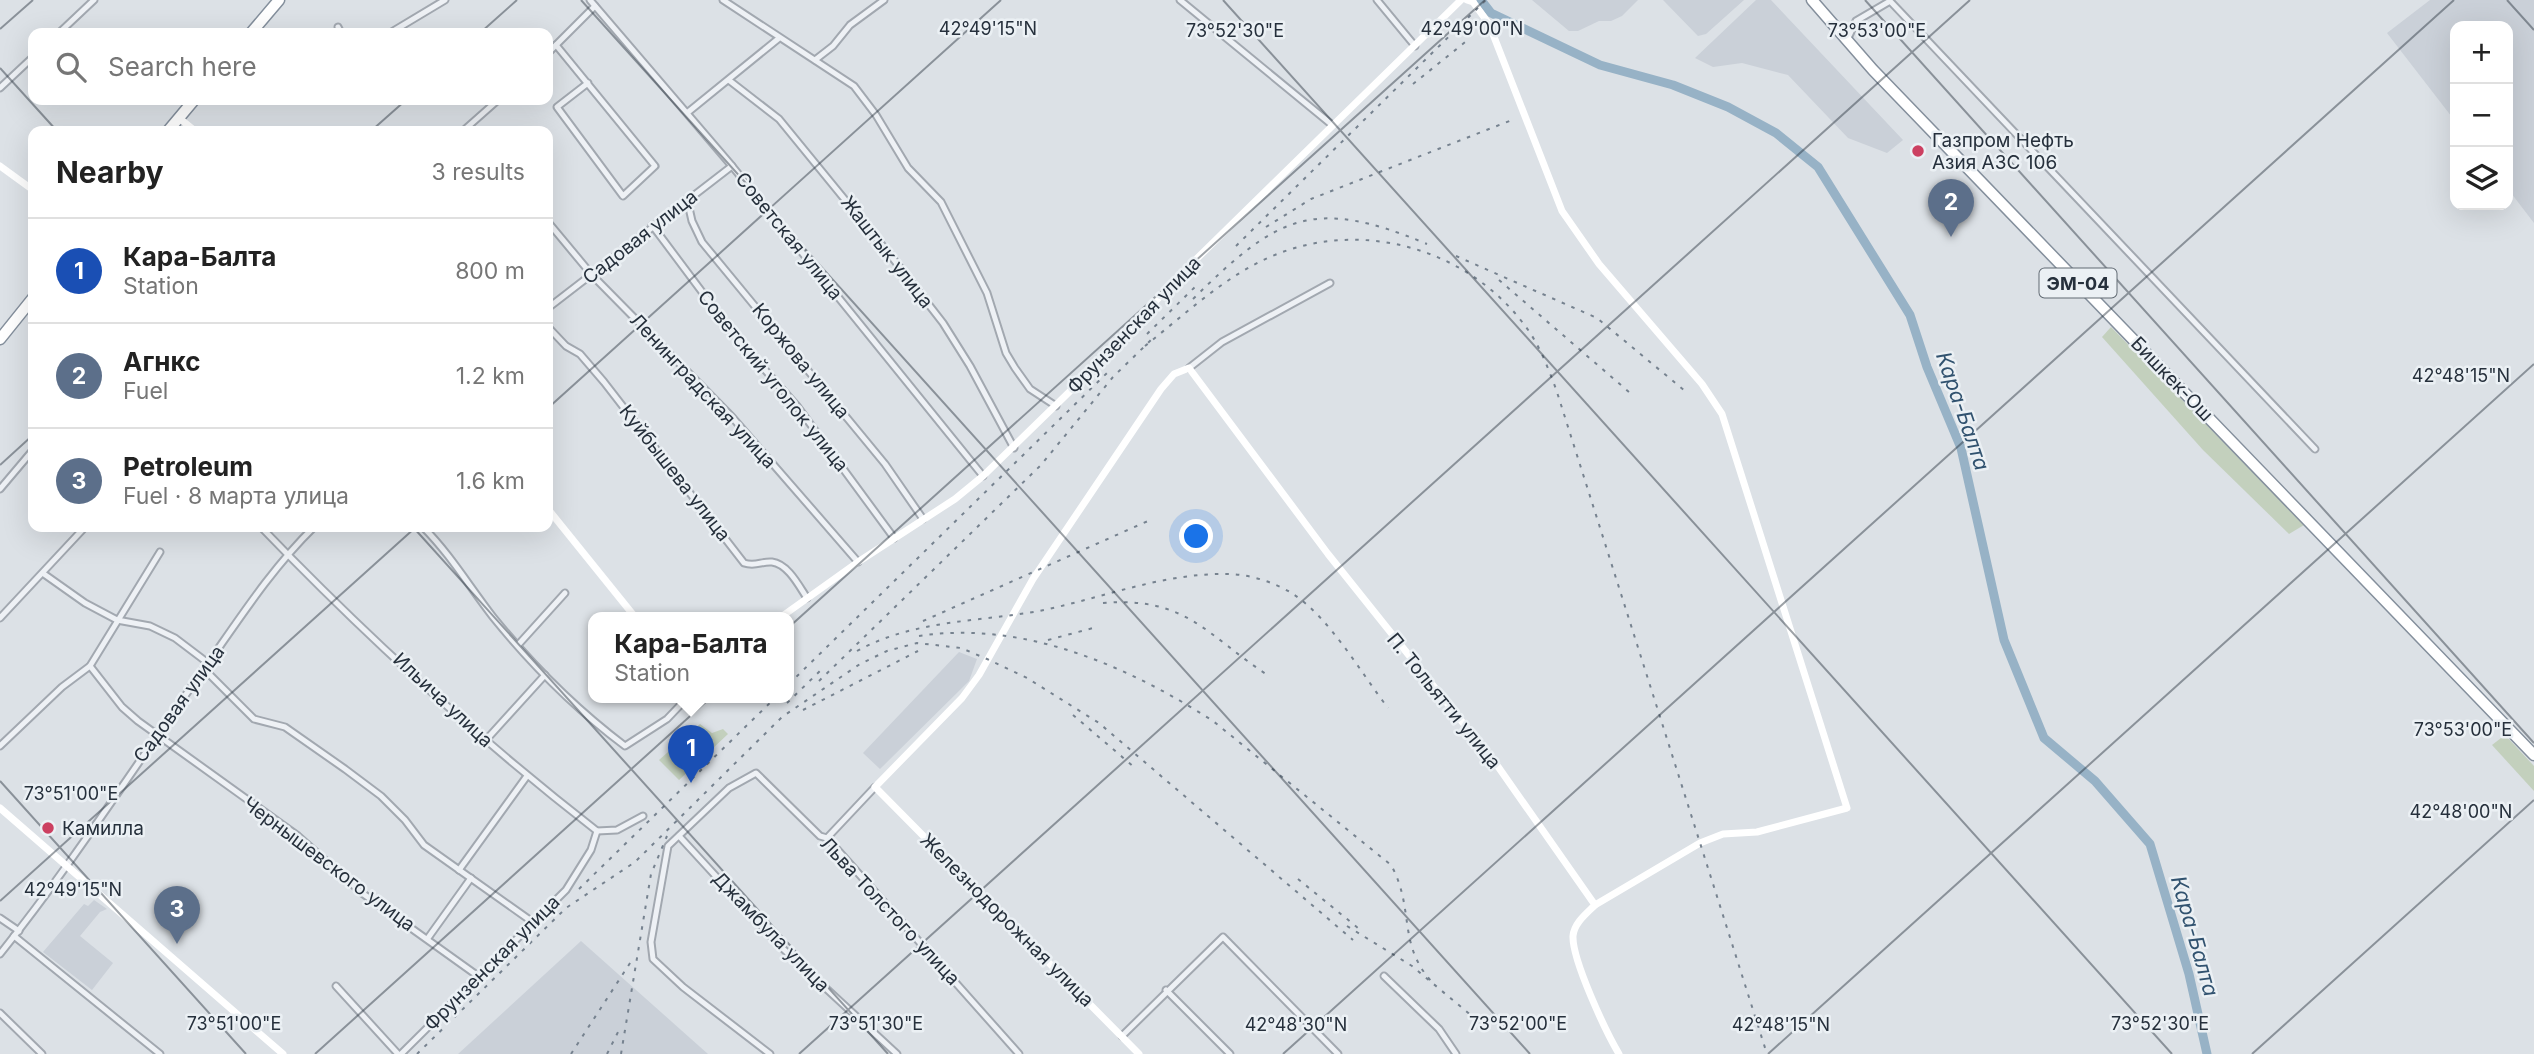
<!DOCTYPE html>
<meta charset="utf-8">
<style>
body{margin:0;font-family:Inter,sans-serif;background:#f6f6f6;color:#222}
.controls{position:absolute;right:21px;top:21px;display:grid;overflow:hidden;border-radius:14px;box-shadow:0 7px 28px #0002}
.controls button{width:63px;height:63px;display:grid;place-items:center;padding:0;border:0;border-bottom:2px solid #e0e0e0;background:#fff;color:#222;font:35px sans-serif}
.you{position:absolute;left:1197px;top:537px;width:24px;height:24px;margin:-18px;border:5px solid #fff;border-radius:50%;background:#1a73e8;box-shadow:0 0 0 10px #1a73e833}
.badge{display:grid;place-items:center;width:46px;height:46px;border-radius:50%;background:#db2777;color:#fff;font-size:23px;font-weight:700}
.pin{position:absolute;translate:-50% -58px;filter:drop-shadow(0 2px 4px #0008)}
.pin::after{content:'';position:absolute;top:37px;width:24px;height:21px;background:inherit;clip-path:polygon(0 0,100% 0,50% 100%)}
.popup{position:absolute;left:588px;top:612px;width:206px;height:91px;box-sizing:border-box;display:grid;place-content:center;border-radius:14px;background:#fff;filter:drop-shadow(0 2px 5px #0005);font-size:23px;white-space:nowrap;color:#767676}
.popup b{font-size:26px;color:#222}
.popup::after{content:'';position:absolute;left:50%;top:100%;margin-left:-14px;border:14px solid transparent;border-top-color:#fff}
.list{margin:0;padding:0;list-style:none}
h2{display:flex;justify-content:space-between;align-items:center;height:91px;margin:0;padding:0 28px;font-size:30px}
h2 small{font-size:23px;font-weight:400;color:#767676}
.list li{display:grid;grid-template-columns:46px 1fr auto;gap:21px;align-items:center;box-sizing:border-box;height:105px;padding:0 28px;border-top:2px solid #e0e0e0}
.list b{display:block;font-size:26px;white-space:nowrap}
.list p{margin:0;font-size:23px;white-space:nowrap;color:#767676}
.list em{font-size:23px;font-style:normal;color:#767676}
.icon{flex:none;width:38px;height:38px;fill:none;stroke:currentColor;stroke-width:2;stroke-linecap:round;stroke-linejoin:round}
.map{position:relative;flex:none;width:2534px;height:1054px;overflow:hidden}
.search{position:absolute;background:#fff;box-shadow:0 7px 28px #0002;left:28px;top:28px;width:525px;height:77px;display:flex;align-items:center;gap:18px;box-sizing:border-box;padding:0 24px;border-radius:14px;color:#767676;font-size:26px}
.panel{position:absolute;background:#fff;box-shadow:0 7px 28px #0002;left:28px;top:126px;width:525px;height:406px;border-radius:14px}
.map>svg:first-child{display:block}
</style>
<div class="map">
<svg width="2534" height="1054" viewBox="0 0 2534 1054">
<rect width="100%" height="100%" fill="#dce1e6"/>
<g fill="#cad0d8">
<polygon points="1532,0 1638,0 1622,16 1611,21 1599,21 1578,31 1569,31"/>
<polygon points="1663,0 1744,0 1706,34 1698,36"/>
<polygon points="1756,0 1771,0 1903,140 1887,153 1848,138 1788,75 1742,63 1713,67 1695,58"/>
<polygon points="2430,0 2534,0 2534,223 2508,189 2508,26 2455,26 2455,121 2387,33"/>
<polygon points="959,652 977,659 969,681 880,769 863,753"/>
<polygon points="94,900 107,909 100,912 80,936 113,963 92,990 43,952 84,904 88,906"/>
<polygon points="581,941 708,1054 458,1054"/>
</g>
<g fill="#c3d0bd">
<polygon points="2111,327 2304,525 2289,534 2203,450 2102,337"/>
<polygon points="700,724 712,733 723,729 728,734 679,780 659,760"/>
<polygon points="2505,735 2534,766 2534,791 2492,745"/>
</g>
<g fill="none" stroke-linecap="round" stroke-linejoin="round">
<polyline stroke="#97b2c6" stroke-width="9" points="1481,0 1491,13 1600,65 1673,85 1728,107 1776,133 1818,167 1910,315 1927,367 1961,448 2004,640 2044,738 2095,781 2150,844 2189,974 2207,1054"/>
<defs>
<g id="street">
<polyline points="590,0 732,166 983,476"/>
<polyline points="723,0 854,86 876,115 908,168 941,202 987,293 1006,353 1015,368 1030,389 1056,406"/>
<polyline points="1180,0 1331,124"/>
<polyline points="1377,0 1415,46"/>
<polyline points="338,27 341,33"/>
<polyline points="59,33 94,0"/>
<polyline points="390,33 445,0"/>
<polyline points="1848,38 1856,21 1890,1 2315,449"/>
<polyline points="556,45 655,166 623,196 557,107 588,83"/>
<polyline points="548,53 595,6"/>
<polyline points="815,60 833,46 850,25 884,0"/>
<polyline points="730,81 779,119 891,256 943,323 970,366 1014,448"/>
<polyline points="0,88 33,57"/>
<polyline points="687,113 778,39"/>
<polyline points="463,131 498,100"/>
<polyline points="687,199 692,221 702,242 885,464 923,519"/>
<polyline points="548,222 592,275 732,417 858,562"/>
<polyline points="652,225 735,336 797,406 894,538"/>
<polyline points="548,308 732,166"/>
<path d="M548,327l18,19 14,8 24,28 140,181c12,4 17,-2 28,-1 16,2 27,24 35,36"/>
<polyline points="1189,368 1222,342 1330,283"/>
<polyline points="0,489 33,450"/>
<path d="M261,527c103,107 219,213 336,304l20,-1 26,-14"/>
<path d="M423,527c27,27 46,59 70,90 38,47 83,92 132,129l42,-27 21,-22"/>
<polyline points="44,574 85,603 117,620 150,626 175,638 208,663"/>
<polyline points="0,618 85,527"/>
<polyline points="518,645 565,593"/>
<polyline points="90,666 122,707 138,721 298,836 362,893 478,976"/>
<polyline points="204,669 254,719 285,727 345,769 381,796 405,820 424,845 534,923"/>
<polyline points="486,740 545,675"/>
<polyline points="0,746 62,687 90,666 160,552"/>
<polyline points="679,836 779,945 897,1054"/>
<polyline points="827,838 875,787"/>
<polyline points="459,870 527,776"/>
<polyline points="0,918 19,931"/>
<polyline points="14,936 160,1054"/>
<polyline points="428,938 471,878"/>
<path d="M0,954c73,-91 136,-190 204,-285 34,-48 67,-100 110,-142"/>
<polyline points="1384,976 1439,1029 1456,1054"/>
<polyline points="336,986 398,1054"/>
<polyline points="1166,990 1230,1054"/>
<polyline points="0,1013 42,1054"/>
<polyline points="1122,1036 1223,937 1338,1054"/>
<polyline points="401,1054 566,890 591,850 597,831"/>
<polyline points="770,1054 683,987 653,959 651,942 668,846 729,788 756,773 820,836 827,838 1019,1054"/>
</g>
<g id="highway">
<polyline points="1812,0 1873,70 2534,755"/>
<polyline points="251,33 279,0"/>
<polyline points="168,131 194,100"/>
<polyline points="0,339 33,298"/>
</g>
</defs>
<use href="#street" stroke="#a2a8b0" stroke-width="9"/>
<use href="#highway" stroke="#848f9c" stroke-width="13"/>
<use href="#street" stroke="#eef1f5" stroke-width="5"/>
<g stroke="#fff" stroke-width="7">
<polyline points="1467,0 1473,2 1489,24 1562,211 1599,264 1702,384 1722,414 1847,808 1757,832 1723,834 1700,843 1595,905"/>
<polyline points="179,118 195,131"/>
<polyline points="0,166 33,190"/>
<polyline points="548,509 635,617"/>
<polyline points="781,617 858,562 955,499 983,476 1100,362 1177,278 1461,0"/>
<polyline points="0,808 283,1054"/>
<path d="M1139,1054l-264,-267 87,-89 17,-23 54,-96 128,-190 13,-15 15,-6 139,186 171,214 96,137c-8,8 -21,18 -22,31 -1,24 33,96 46,118"/>
</g>
<use href="#highway" stroke="#fff" stroke-width="10"/>
<g stroke="#76828f" stroke-width="2" stroke-dasharray="3.5 7" stroke-linecap="butt">
<polyline points="1413,84 1469,39"/>
<polyline points="1266,227 1311,199 1512,120"/>
<polyline points="1236,246 1486,0"/>
<polyline points="1456,256 1597,318 1685,391"/>
<polyline points="1499,280 1629,392"/>
<path d="M1193,299c84,-83 120,-103 234,-55"/>
<polyline points="1147,334 1197,285"/>
<path d="M1145,346c39,-31 79,-69 125,-89 91,-40 199,-8 256,70 14,19 22,41 30,62l211,665"/>
<path d="M1103,603c84,-7 104,33 166,73"/>
<polyline points="923,621 1148,521"/>
<path d="M919,636c104,-16 209,30 294,85l178,144c24,43 6,79 41,117"/>
<polyline points="1048,640 1093,628"/>
<path d="M857,651c56,-31 120,-29 182,-40 60,-12 121,-37 183,-37 23,-1 51,7 71,20 37,24 68,79 95,114"/>
<polyline points="819,681 1041,465 1113,377 1151,340"/>
<polyline points="789,684 1107,373"/>
<polyline points="787,703 822,669"/>
<polyline points="803,710 918,651"/>
<polyline points="1073,715 1134,767"/>
<polyline points="1298,879 1358,928"/>
<polyline points="579,889 776,697"/>
<polyline points="1347,926 1412,966 1479,1022"/>
<polyline points="417,1054 566,908 635,862 782,717 860,664 887,651 917,643 961,648 987,659 1027,678 1099,723 1353,940"/>
<polyline points="571,1054 632,960"/>
<polyline points="607,1054 621,1026"/>
<polyline points="621,1054 651,874 667,836"/>
</g>
</g>
<path fill="none" stroke="#26303c" stroke-width="2" stroke-opacity="0.45" d="M581,0l949,1054M1223,0l949,1054M1865,0l669,743M2507,0l27,30M0,29l33,-29M480,33l37,-33M0,68l57,63M371,131l35,-31M548,408l453,-408M0,465l33,-30M413,527l475,527M0,781l246,273M0,901l416,-374M315,1054l1170,-1054M799,1054l1171,-1054M1283,1054l1171,-1054M1768,1054l766,-690M2252,1054l282,-254"/>
<g fill="#cc4061" stroke="#ebf0f4" stroke-width="2.5">
<circle cx="1918" cy="151" r="7"/>
<circle cx="48" cy="828" r="7"/>
</g>
<g text-anchor="middle" dominant-baseline="central" stroke-width="5" stroke-linejoin="round" paint-order="stroke">
<rect fill="#ebf0f4" stroke="#616a73" stroke-width="2" x="2039.5" y="268.5" width="77" height="29" rx="5"/>
<g font-size="18" font-weight="bold" fill="#26303c">
<text x="2078" y="283">ЭМ-04</text>
</g>
<g font-size="19" fill="#26303c" stroke="#ebf0f4" text-anchor="start">
<text x="1932" y="140">Газпром Нефть<tspan x="1932" dy="22">Азия АЗС 106</tspan></text>
<text x="62" y="828">Камилла</text>
</g>
<g font-size="19" fill="#26303c" stroke="#ebf0f4">
<text transform="translate(789 236) rotate(51)">Советская улица</text>
<text transform="translate(640 237) rotate(-38)">Садовая улица</text>
<text transform="translate(887 252) rotate(52)">Жаштык улица</text>
<text transform="translate(1134 325) rotate(-46)">Фрунзенская улица</text>
<text transform="translate(801 361) rotate(51)">Коржова улица</text>
<text transform="translate(2172 379) rotate(46)">Бишкек-Ош</text>
<text transform="translate(773 381) rotate(51)">Советский уголок улица</text>
<text transform="translate(703 391) rotate(47)">Ленинградская улица</text>
<text transform="translate(675 473) rotate(52)">Куйбышева улица</text>
<text transform="translate(443 700) rotate(43)">Ильича улица</text>
<text transform="translate(1444 701) rotate(51)">П. Тольятти улица</text>
<text transform="translate(179 704) rotate(-54)">Садовая улица</text>
<text transform="translate(329 864) rotate(37)">Чернышевского улица</text>
<text transform="translate(890 911) rotate(47)">Льва Толстого улица</text>
<text transform="translate(1007 920) rotate(45)">Железнодорожная улица</text>
<text transform="translate(771 932) rotate(46)">Джамбула улица</text>
<text transform="translate(492 963) rotate(-45)">Фрунзенская улица</text>
</g>
<g font-size="21" font-style="italic" fill="#31526f" stroke="#ebf0f4">
<text transform="translate(1963 411) rotate(71)">Кара-Балта</text>
<text transform="translate(2195 936) rotate(74)">Кара-Балта</text>
</g>
</g>
<g font-size="18" text-anchor="middle" fill="#26303c" stroke="#ebf0f4" stroke-width="5" stroke-linejoin="round" paint-order="stroke">
<text x="988" y="35">42°49'15"N</text>
<text x="1472" y="35">42°49'00"N</text>
<text x="1235" y="37">73°52'30"E</text>
<text x="1877" y="37">73°53'00"E</text>
<text x="2461" y="382">42°48'15"N</text>
<text x="2463" y="736">73°53'00"E</text>
<text x="71" y="800">73°51'00"E</text>
<text x="2461" y="818">42°48'00"N</text>
<text x="73" y="896">42°49'15"N</text>
<text x="234" y="1030">73°51'00"E</text>
<text x="876" y="1030">73°51'30"E</text>
<text x="1518" y="1030">73°52'00"E</text>
<text x="2160" y="1030">73°52'30"E</text>
<text x="1296" y="1031">42°48'30"N</text>
<text x="1781" y="1031">42°48'15"N</text>
</g>
</svg>
<div class="controls">
<button>+</button>
<button>−</button>
<button><svg class="icon" aria-label="layers" viewBox="0 0 24 24"><path d="M12 4l9 5-9 5-9-5zM3 14l9 5 9-5"/></svg></button>
</div>
<div class="you"></div>
<div class="pin badge" style="left:691px;top:783px;background:#1a4fb4">1</div>
<div class="popup"><b>Кара-Балта</b>Station</div>
<div class="pin badge" style="left:1951px;top:237px;background:#5c6f8a">2</div>
<div class="pin badge" style="left:177px;top:944px;background:#5c6f8a">3</div>
<div class="search"><svg class="icon" aria-label="search" viewBox="0 0 24 24"><circle cx="10" cy="10" r="6"/><path d="M15 15l6 6"/></svg>Search here</div>
<section class="panel">
<h2>Nearby<small>3 results</small></h2>
<ul class="list">
<li><span class="badge" style="background:#1a4fb4">1</span><div><b>Кара-Балта</b><p>Station</p></div><em>800 m</em></li>
<li><span class="badge" style="background:#5c6f8a">2</span><div><b>Агнкс</b><p>Fuel</p></div><em>1.2 km</em></li>
<li><span class="badge" style="background:#5c6f8a">3</span><div><b>Petroleum</b><p>Fuel · 8 марта улица</p></div><em>1.6 km</em></li>
</ul>
</section>
</div>
